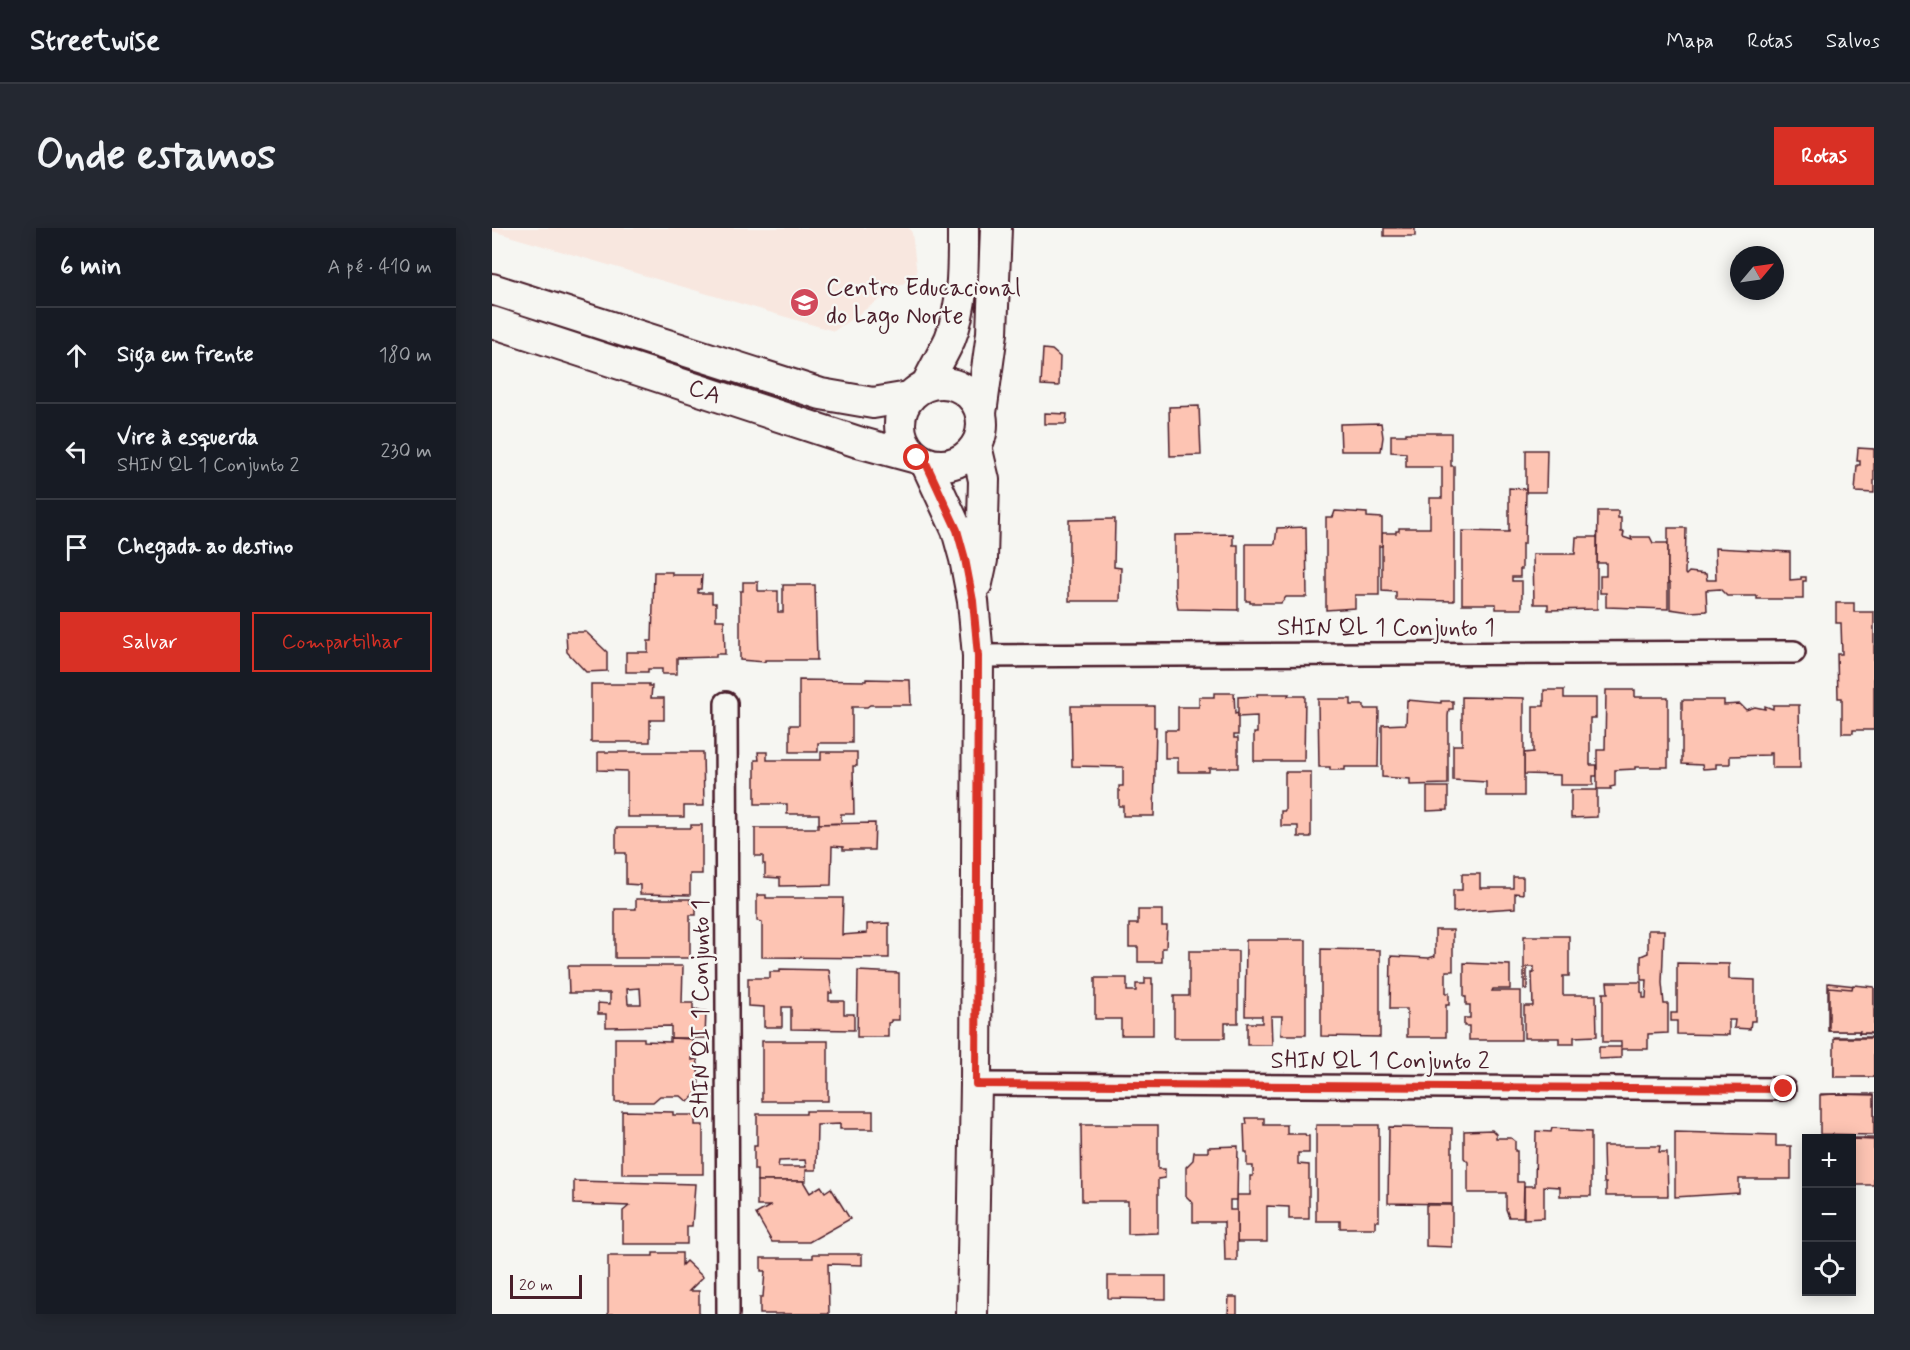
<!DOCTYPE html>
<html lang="pt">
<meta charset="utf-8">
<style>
body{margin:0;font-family:Mynerve,sans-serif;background:#242831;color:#f1f3f6}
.controls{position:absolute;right:18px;bottom:18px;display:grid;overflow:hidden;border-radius:0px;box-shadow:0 3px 15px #0003}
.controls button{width:54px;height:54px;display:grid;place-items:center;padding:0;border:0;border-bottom:2px solid #363941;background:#171b24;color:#f1f3f6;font:30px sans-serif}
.compass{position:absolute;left:1238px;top:18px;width:54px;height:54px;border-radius:50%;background:#171b24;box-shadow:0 3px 15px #0003;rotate:61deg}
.scale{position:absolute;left:18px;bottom:15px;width:72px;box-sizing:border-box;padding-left:6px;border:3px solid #4a1f2b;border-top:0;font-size:16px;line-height:21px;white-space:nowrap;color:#4a1f2b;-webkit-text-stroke:4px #f6f6f2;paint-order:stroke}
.stop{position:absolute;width:18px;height:18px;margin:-14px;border:4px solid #d93025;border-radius:50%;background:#fff}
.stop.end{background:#d93025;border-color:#fff;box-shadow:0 2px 6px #0008}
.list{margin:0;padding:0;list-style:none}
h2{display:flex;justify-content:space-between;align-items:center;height:78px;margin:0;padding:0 24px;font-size:26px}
h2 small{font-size:20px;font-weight:400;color:#9ea1a6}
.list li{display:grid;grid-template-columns:39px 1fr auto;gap:18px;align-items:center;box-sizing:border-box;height:96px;padding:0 24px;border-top:2px solid #363941}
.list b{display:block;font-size:22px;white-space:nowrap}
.list p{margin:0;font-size:20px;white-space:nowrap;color:#9ea1a6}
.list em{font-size:20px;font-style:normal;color:#9ea1a6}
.actions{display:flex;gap:12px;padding:18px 24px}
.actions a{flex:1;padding:14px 0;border:2px solid #d93025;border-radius:0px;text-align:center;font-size:21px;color:#d93025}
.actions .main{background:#d93025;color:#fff}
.icon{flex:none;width:33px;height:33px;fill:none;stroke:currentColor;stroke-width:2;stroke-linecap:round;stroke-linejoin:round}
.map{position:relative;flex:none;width:1382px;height:1086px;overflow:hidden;border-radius:0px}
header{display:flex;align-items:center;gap:36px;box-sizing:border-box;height:84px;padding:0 30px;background:#171b24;border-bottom:2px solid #363941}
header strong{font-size:28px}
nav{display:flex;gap:33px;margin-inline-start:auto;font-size:21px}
.intro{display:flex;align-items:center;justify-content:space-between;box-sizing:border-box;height:144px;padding:0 36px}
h1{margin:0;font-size:42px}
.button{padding:15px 27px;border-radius:0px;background:#d93025;color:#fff;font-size:21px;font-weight:700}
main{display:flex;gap:36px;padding:0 36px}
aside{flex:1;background:#171b24;border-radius:0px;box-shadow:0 3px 15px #0003}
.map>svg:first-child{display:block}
</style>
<header>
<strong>Streetwise</strong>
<nav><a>Mapa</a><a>Rotas</a><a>Salvos</a></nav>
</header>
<div class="intro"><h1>Onde estamos</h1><a class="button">Rotas</a></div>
<main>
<aside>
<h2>6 min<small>A pé · 410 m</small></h2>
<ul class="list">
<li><svg class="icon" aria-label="ahead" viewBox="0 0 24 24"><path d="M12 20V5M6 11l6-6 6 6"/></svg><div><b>Siga em frente</b></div><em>180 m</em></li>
<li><svg class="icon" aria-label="left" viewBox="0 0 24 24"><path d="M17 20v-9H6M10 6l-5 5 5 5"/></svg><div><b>Vire à esquerda</b><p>SHIN QL 1 Conjunto 2</p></div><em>230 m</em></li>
<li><svg class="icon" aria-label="arrive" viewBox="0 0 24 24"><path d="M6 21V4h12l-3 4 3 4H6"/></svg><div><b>Chegada ao destino</b></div></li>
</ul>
<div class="actions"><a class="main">Salvar</a><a>Compartilhar</a></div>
</aside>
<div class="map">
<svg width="1382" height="1086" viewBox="0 0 1382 1086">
<rect width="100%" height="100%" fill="#f6f6f2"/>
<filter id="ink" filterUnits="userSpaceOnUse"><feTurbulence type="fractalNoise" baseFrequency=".0167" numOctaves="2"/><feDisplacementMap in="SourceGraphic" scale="12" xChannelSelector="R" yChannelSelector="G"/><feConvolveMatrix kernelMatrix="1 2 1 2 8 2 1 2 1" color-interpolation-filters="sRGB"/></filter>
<g filter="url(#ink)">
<polygon fill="#f8e7df" points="0,0 417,0 420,5 425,46 342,103 0,3"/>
<g fill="#fdc4b3" stroke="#4a1f2b" stroke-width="1.5" fill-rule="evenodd">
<rect x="892" y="0" width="31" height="8"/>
<polygon points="551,121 560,122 568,129 567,158 549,157"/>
<polygon points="707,178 709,227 678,228 677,179"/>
<polygon points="553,185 575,186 574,196 553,196"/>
<polygon points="889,195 891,209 889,223 849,223 848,196"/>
<polygon points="914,205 959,205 959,238 962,238 962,373 904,372 904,364 890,363 890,305 904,305 904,303 907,303 907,300 938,300 938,270 950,270 950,239 914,239 914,225 899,224 899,207 914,207"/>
<polygon points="1366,220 1382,221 1382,265 1363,264 1365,237 1368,237 1368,233 1365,233"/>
<polygon points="1034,222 1055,222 1054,264 1034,264"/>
<polygon points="1017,260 1034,261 1033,316 1030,316 1030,341 1028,341 1028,349 1020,349 1020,353 1030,353 1030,381 1004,381 1004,376 970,376 970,303 1017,304"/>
<polygon points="843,283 875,285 875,289 890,290 890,318 887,318 887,367 863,367 863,380 834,382 834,289 841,289"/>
<polygon points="1106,283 1126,283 1126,290 1129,290 1129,304 1132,304 1131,309 1140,312 1139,309 1158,309 1161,315 1176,315 1176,381 1114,379 1114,365 1108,365 1108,348 1114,348 1114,335 1105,335"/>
<polygon points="620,291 623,291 622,339 629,340 628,373 577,373 577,292"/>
<polygon points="814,299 815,369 794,369 789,375 758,375 758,373 754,373 754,316 783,316 785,300"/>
<polygon points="1176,300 1194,300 1193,346 1194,347 1197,344 1214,346 1215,352 1224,352 1223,320 1298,324 1298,352 1309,351 1309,349 1314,349 1314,353 1311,353 1311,371 1265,371 1265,368 1235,368 1228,361 1214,362 1215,383 1198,384 1178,381 1178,355 1176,355"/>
<polygon points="741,306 741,317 746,317 746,382 686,381 683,362 683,307"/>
<polygon points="1084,309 1105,309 1105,381 1056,382 1056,376 1042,376 1041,326 1083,326"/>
<polygon points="162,344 180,344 180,347 210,347 209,361 206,361 206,365 220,365 220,375 224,375 224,392 232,392 233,426 224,426 224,429 185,430 185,446 170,446 170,441 156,441 156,444 134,444 134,424 156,424 156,413 160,413"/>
<polygon points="251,354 266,354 266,363 286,363 286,384 291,384 291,357 323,357 325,432 273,432 273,434 248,432 248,363 251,363"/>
<polygon points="1344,375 1362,375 1362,384 1382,384 1382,502 1361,502 1361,505 1350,505 1350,470 1346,470 1345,426 1350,426 1349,395 1344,395"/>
<polygon points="74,404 94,404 115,424 115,443 94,444 75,424"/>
<polygon points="374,451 418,452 419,477 378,477 375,479 360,479 360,515 326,515 326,524 298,524 298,497 307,497 307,452 374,453"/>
<polygon points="99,456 157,456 157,458 160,458 159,470 172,470 172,492 158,492 158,514 99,514"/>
<polygon points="1052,462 1072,462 1072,470 1104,470 1104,490 1098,490 1098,537 1105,537 1105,548 1101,548 1101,557 1068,557 1068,547 1032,546 1032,525 1041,524 1041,478 1052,478"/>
<polygon points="1114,462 1143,462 1143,469 1176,469 1176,539 1143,539 1143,541 1123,542 1123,558 1118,559 1119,561 1105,561 1105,522 1113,522"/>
<polygon points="722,465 742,465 743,486 746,485 746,507 742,507 742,510 746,510 746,540 717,540 717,544 686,544 686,530 673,530 673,502 686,502 686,479 707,479 707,469 722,469"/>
<polygon points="765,466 797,466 796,468 813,468 812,533 762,533 762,505 765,505 765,488 746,489 746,469 765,468"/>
<polygon points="970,469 1032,470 1032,568 994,568 994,554 961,552 961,517 970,517"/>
<polygon points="826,471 859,471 859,477 872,477 872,481 887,481 886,539 853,539 853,542 838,542 838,539 827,539"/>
<polygon points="915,472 949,475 949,473 961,473 961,481 957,481 956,488 956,556 918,557 918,551 890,549 890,497 914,496"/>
<polygon points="1190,472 1232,472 1232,477 1248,476 1254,482 1263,479 1273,481 1273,478 1281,481 1281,477 1307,477 1308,540 1280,540 1280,525 1277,525 1277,527 1238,528 1238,536 1224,536 1224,540 1211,541 1210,537 1190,536"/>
<polygon points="579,478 662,478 662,499 664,499 662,588 631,588 631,578 627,578 627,558 631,558 631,539 580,538"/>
<polygon points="106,524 211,524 212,578 192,578 192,589 135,589 135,543 106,542"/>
<polygon points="266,524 275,524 275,532 329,532 329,524 365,524 365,538 361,538 362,586 349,586 349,595 327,596 327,586 295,586 295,576 263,576 263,532 267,532"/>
<polygon points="793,544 819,544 819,609 806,609 806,598 789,598 789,583 793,583"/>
<polygon points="935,559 956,559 956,582 935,583"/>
<polygon points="1079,562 1105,562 1105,589 1079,590"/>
<polygon points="383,595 382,622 351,622 351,619 340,618 339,657 288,658 288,650 273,649 273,636 271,636 271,628 263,628 263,600 326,600 326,596"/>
<polygon points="199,597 210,597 210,646 198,646 198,667 148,666 148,657 134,656 134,625 124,625 124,600 199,600"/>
<polygon points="970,646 988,646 988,660 1021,660 1021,649 1031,649 1031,666 1023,665 1023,680 961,684 961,662 970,662"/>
<polygon points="265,667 274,667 274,670 351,670 350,707 375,705 375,696 397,695 397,730 270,729 270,694 265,693"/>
<polygon points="144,671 198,671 198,675 204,675 204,687 198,687 198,730 123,730 123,681 144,681"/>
<polygon points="646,682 670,682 670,698 675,698 674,720 670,720 670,734 646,734 646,719 637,719 637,696 646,696"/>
<polygon points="943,702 961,702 961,743 954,743 954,765 957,765 957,777 954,777 954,809 915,809 915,781 898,781 899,728 937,730 943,728"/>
<polygon points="1156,702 1172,702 1170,755 1172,776 1176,776 1176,805 1156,806 1156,821 1129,821 1129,830 1107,831 1107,819 1129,819 1129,814 1111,814 1111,765 1116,765 1115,754 1149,754 1149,764 1151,765 1151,770 1154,770 1155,752 1149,752 1149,728 1156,725"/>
<polygon points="1032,708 1077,708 1077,748 1071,748 1071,767 1104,767 1105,808 1082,809 1082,816 1067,816 1067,810 1032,810 1032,778 1041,778 1040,745 1042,745 1042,739 1035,739 1035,761 1032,761"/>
<polygon points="754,712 814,712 814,807 789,807 790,788 779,788 780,817 755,817 755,795 770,795 770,788 753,788"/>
<polygon points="829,721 888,722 888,809 829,808"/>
<polygon points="697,723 746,723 746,795 733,795 733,810 682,810 682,768 697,768"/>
<polygon points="972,735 1018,737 1018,761 1001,761 1000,763 1029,763 1029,812 977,812 977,798 972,798 972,790 978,790 978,777 974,777 974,769 972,769"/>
<polygon points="1185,735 1237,736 1237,751 1263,752 1263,793 1259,793 1258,801 1242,800 1243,792 1237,792 1237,807 1185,806 1185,793 1179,793 1179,785 1185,785"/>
<path d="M76,738h115l-1,37h11v7l13,1 -1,27h-34v-12l-65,1v-13h-8v-11l12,1v-11h-41zM148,760l1,16h-13l-1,-15z"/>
<polygon points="288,741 337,742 340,765 337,765 337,773 352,773 352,786 362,786 362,802 299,801 299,779 290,779 290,799 272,799 272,779 256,778 256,750 278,750 278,744 288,744"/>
<polygon points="366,743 407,745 407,792 399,792 399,794 396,795 396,809 365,809"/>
<polygon points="603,750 635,750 635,763 644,763 644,756 653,756 653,750 660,750 660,756 661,756 661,807 629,807 629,791 603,791"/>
<polygon points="1336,755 1382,760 1382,806 1367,805 1367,803 1336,803"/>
<polygon points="1361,757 1382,759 1382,805 1367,805 1368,803 1337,803 1337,759 1360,761"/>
<polygon points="1343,809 1382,809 1382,849 1342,848"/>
<polygon points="123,810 152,810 152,813 178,814 178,810 200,811 200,832 205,831 206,836 207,862 196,874 189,868 168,868 161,874 123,874"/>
<rect x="1342" y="810" width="40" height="39"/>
<rect x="270" y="813" width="66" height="60"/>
<rect x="1329" y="866" width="53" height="40"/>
<polygon points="1342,866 1382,867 1382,907 1328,906 1328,867"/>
<polygon points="130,883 181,884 181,887 203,887 203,897 211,897 211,946 130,946"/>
<path d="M314,883h67v18h-33v-5l-23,1 -1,45h-10v11h-49v-11h-3v-24h3v-32h49zM313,932l1,7h-28l1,-6z"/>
<polygon points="754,890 772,890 772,897 795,897 795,906 813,906 814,908 817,908 817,925 806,925 806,936 817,937 817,991 797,991 797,979 775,978 775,1014 745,1014 745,967 758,967 758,948 761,948 761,938 755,938 755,924 753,924 752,896 755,896"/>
<polygon points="589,897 666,897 666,941 673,941 673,950 666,951 666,1005 636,1006 636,973 590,973"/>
<polygon points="824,897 887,897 887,993 883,993 883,1000 848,1000 848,993 824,993"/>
<polygon points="897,899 960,900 960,976 896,975"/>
<polygon points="1060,900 1076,901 1076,903 1099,904 1099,968 1068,968 1068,959 1052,958 1052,990 1032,991 1032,958 1043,958 1044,903 1059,904"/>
<polygon points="1000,902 1004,906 1004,910 1019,910 1023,913 1023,923 1025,923 1025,954 1032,954 1031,989 1017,989 1014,981 1014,965 976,965 976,934 972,930 972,903"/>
<polygon points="1183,904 1284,907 1284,918 1299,918 1299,951 1247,951 1247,965 1183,969"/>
<polygon points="1329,910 1382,910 1382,950 1367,949 1368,952 1362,953 1362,957 1360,957 1360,910"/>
<polygon points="1360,911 1382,912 1382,957 1360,957"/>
<polygon points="746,918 745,972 738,972 738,982 745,982 745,1033 733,1033 732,994 701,994 701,975 694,968 694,939 701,932 702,924 716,924 716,919"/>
<polygon points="1111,918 1168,918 1167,924 1175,924 1176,968 1114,968 1114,955 1112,955"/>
<polygon points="82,953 203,956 200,998 195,998 195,1016 131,1016 131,983 137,978 82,976"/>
<polygon points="265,953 311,953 318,965 329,958 333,964 339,960 358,991 317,1014 280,1014 264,986 278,978 265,978"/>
<polygon points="934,977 960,977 960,1019 934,1018"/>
<polygon points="161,1025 190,1025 190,1037 194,1033 211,1049 197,1063 207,1063 207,1086 116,1086 116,1028 161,1028"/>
<polygon points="321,1026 370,1026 370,1037 336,1036 337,1086 268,1086 268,1069 271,1069 273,1043 269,1043 269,1030 321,1030"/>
<polygon points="616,1048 674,1048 674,1071 616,1070"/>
<polygon points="737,1069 745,1069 745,1086 734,1086 736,1086"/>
</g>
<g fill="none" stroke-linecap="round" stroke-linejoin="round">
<defs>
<g id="street">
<polyline points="486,428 1302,424"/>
<polyline points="234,475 236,1086"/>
<polyline points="484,856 1292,861"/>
</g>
<g id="secondary">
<polyline points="0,61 329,166 381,175 417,169"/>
<path id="s1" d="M0,94l366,120 59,16"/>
<circle cx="449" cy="196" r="41"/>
<path d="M435,156c7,-15 16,-30 23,-45 14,-35 13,-75 13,-111"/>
<polyline points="489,185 500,105 504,0"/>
<polyline points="484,218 492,252 490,332 485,355"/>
<polyline points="434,235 465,302 473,331 481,373 486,428 484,856 480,1086"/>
</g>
</defs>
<use href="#street" stroke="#4a1f2b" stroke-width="26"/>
<use href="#secondary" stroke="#4a1f2b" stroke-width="34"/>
<use href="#street" stroke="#f6f6f2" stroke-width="21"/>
<use href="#secondary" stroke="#f6f6f2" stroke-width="30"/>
</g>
</g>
<g fill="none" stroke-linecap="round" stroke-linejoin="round" filter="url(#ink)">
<polyline stroke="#d93025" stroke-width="8" points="425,230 434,235 465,302 473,331 481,373 486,428 484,856 1292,861"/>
</g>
<defs>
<symbol id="school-disc" viewBox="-11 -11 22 22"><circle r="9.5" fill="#d1495b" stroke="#f6f6f2"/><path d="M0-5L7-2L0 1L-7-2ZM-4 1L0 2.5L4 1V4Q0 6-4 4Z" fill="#fff"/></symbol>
</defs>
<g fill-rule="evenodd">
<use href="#school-disc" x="296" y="58" width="33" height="33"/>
</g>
<g text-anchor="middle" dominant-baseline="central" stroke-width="5" stroke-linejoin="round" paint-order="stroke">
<g font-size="24" fill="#4a1f2b" stroke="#f6f6f2" text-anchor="start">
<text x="334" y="60">Centro Educacional<tspan x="334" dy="28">do Lago Norte</tspan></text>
</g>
<g font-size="24" fill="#4a1f2b" stroke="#f6f6f2">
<text stroke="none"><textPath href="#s1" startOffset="224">CA</textPath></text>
<text x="894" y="400">SHIN QL 1 Conjunto 1</text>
<text transform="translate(209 781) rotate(-90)">SHIN QI 1 Conjunto 1</text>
<text x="888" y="833">SHIN QL 1 Conjunto 2</text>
</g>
</g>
</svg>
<div class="controls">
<button>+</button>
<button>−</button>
<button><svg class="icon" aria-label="locate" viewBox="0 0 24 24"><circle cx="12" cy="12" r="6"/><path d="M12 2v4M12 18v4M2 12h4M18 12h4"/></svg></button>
</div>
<svg class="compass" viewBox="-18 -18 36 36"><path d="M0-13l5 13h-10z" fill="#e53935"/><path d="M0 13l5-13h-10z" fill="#9ea1a6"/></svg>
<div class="scale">20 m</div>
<div class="stop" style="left:425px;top:230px"></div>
<div class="stop end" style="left:1292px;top:861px"></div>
</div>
</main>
